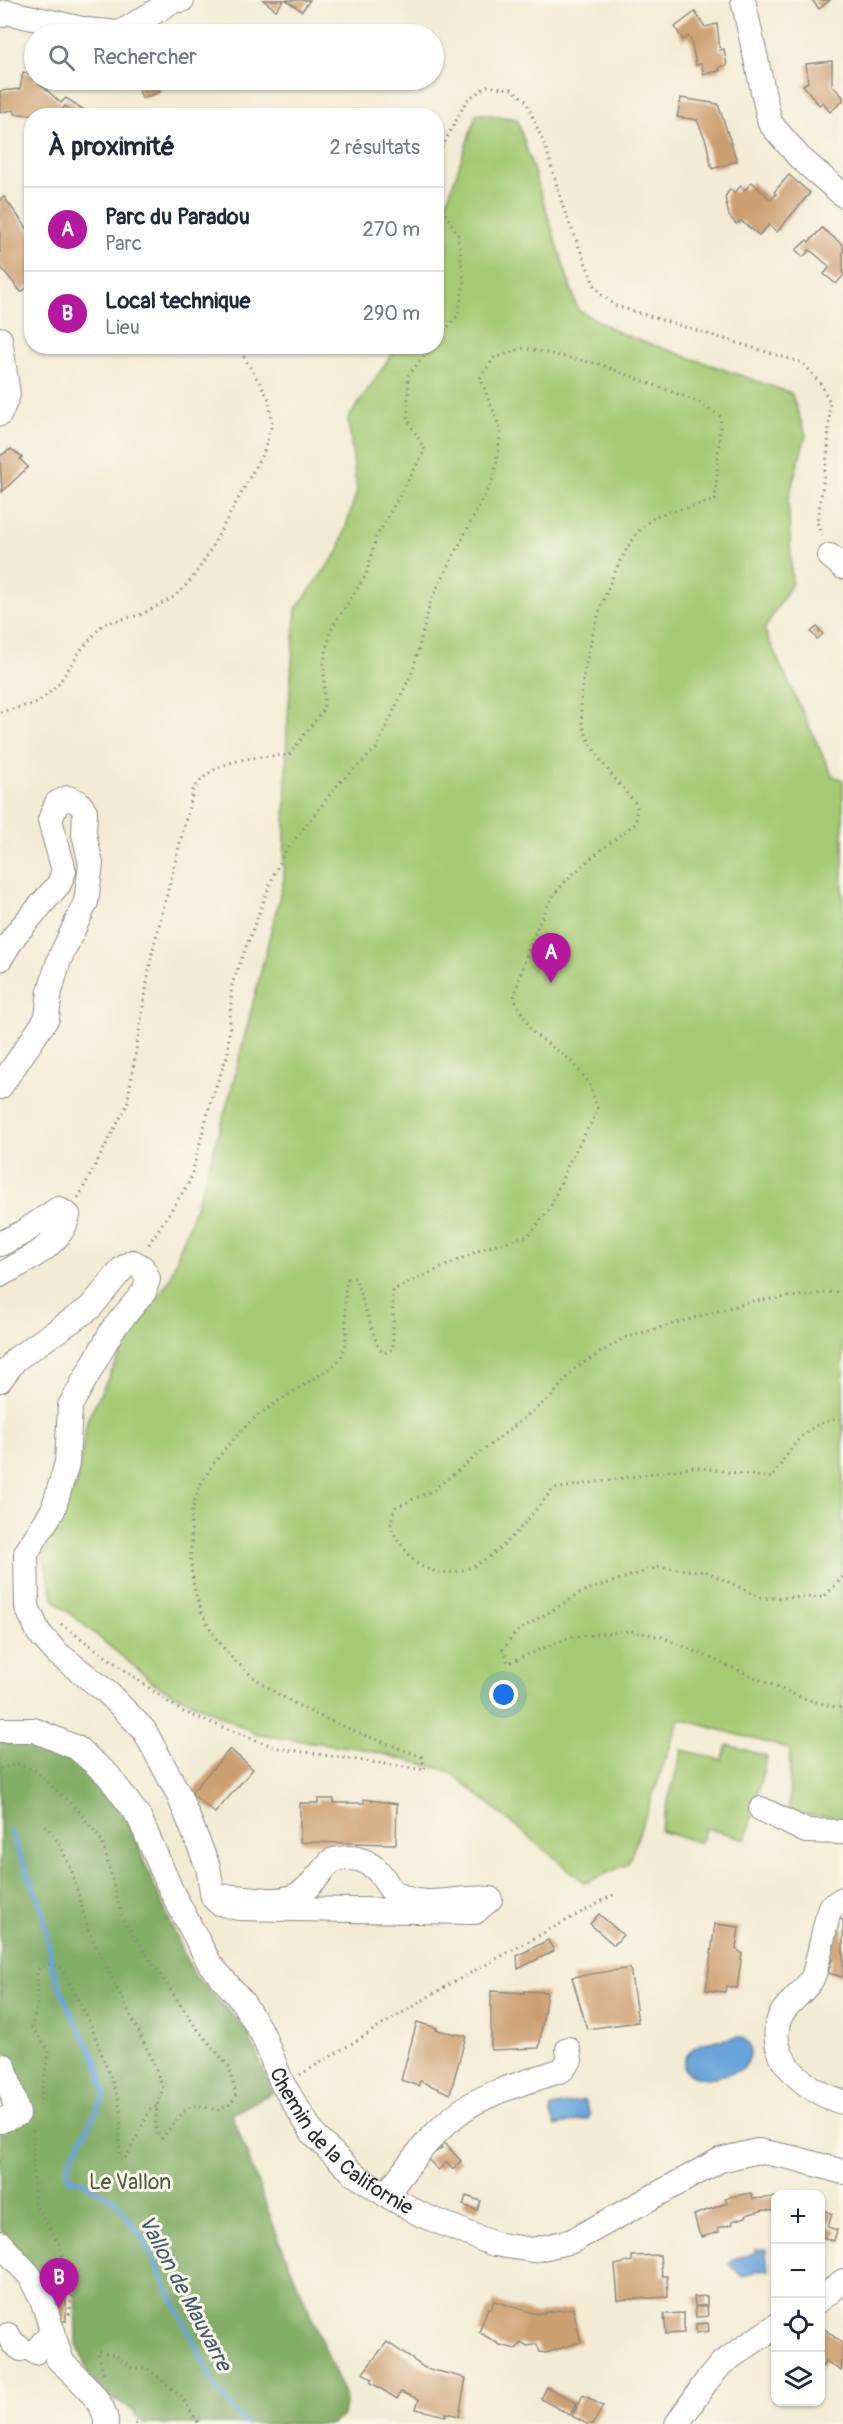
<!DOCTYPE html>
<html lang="fr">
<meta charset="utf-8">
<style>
body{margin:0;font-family:Pangolin,sans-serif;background:#f6f6f7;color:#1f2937}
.controls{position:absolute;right:18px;bottom:18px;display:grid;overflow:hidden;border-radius:12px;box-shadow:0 2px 4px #0004}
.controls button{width:54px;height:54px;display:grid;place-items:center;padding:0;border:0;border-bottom:2px solid #e0e1e3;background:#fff;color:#1f2937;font:30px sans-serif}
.you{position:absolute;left:504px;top:1695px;width:21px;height:21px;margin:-15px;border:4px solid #fff;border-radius:50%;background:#1a73e8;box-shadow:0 0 0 9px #1a73e833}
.badge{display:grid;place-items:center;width:39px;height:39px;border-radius:50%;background:#b5179e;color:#fff;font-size:20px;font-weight:700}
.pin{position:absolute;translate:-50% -50px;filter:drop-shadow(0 2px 3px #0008)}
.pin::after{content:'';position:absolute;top:32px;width:21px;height:18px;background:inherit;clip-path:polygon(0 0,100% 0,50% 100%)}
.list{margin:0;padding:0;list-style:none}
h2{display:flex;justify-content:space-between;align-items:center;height:78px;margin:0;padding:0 24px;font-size:26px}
h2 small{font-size:20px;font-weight:400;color:#747a83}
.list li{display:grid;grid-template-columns:39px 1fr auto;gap:18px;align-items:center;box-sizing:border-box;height:84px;padding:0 24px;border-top:2px solid #e0e1e3}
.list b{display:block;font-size:22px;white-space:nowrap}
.list p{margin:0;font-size:20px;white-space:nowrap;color:#747a83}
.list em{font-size:20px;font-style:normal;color:#747a83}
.icon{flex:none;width:33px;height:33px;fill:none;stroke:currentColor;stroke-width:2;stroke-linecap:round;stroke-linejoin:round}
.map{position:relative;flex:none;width:843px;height:2424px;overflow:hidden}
.search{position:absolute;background:#fff;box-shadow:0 2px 4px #0004;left:24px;top:24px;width:420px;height:66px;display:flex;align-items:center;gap:15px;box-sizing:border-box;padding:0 21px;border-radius:33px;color:#747a83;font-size:22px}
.panel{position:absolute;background:#fff;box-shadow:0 2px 4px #0004;left:24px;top:108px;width:420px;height:246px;border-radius:24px}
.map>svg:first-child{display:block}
</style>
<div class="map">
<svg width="843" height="2424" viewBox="0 0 843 2424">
<rect width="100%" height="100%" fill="#fbf7ec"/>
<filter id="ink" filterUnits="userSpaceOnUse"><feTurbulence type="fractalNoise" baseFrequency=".0167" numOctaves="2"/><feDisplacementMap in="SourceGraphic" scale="12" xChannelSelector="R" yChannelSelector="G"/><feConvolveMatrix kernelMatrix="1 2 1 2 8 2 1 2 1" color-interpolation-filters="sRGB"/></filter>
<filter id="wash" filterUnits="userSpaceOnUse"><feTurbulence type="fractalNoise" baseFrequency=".008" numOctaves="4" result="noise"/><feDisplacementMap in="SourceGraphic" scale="24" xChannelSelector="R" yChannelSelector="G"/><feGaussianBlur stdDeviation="1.35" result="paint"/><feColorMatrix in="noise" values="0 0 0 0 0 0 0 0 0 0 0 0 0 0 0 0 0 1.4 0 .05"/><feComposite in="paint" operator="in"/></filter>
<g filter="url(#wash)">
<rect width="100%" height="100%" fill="#f3ebd3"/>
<g fill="#a4ca74" stroke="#687a50" stroke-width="1.5">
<polygon points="477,113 517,119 578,310 622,334 791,393 806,435 788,500 792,583 764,630 832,775 843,781 843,1817 789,1814 790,1749 680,1719 628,1864 585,1883 449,1771 363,1749 259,1735 158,1686 54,1600 43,1555 77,1482 87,1420 124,1347 169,1280 205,1180 232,1087 284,879 287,730 296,609 338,552 357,491 348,419 397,347 436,346 437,231"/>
<polygon points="727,1745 767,1756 746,1839 705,1828 701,1843 660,1831 682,1750 722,1760"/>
</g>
<polygon fill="#83ae66" stroke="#576c48" stroke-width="1.5" points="0,1742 41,1742 94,1773 134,1829 142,1857 193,1974 246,2029 273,2092 232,2114 278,2237 346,2399 343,2415 331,2424 144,2424 126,2405 108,2398 89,2376 76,2341 75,2289 48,2285 10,2244 0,2228 0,2128 29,2117 6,2052 0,2053"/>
<g fill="#69a5da" stroke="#4a6882" stroke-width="1.5">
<path d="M739,2037c16,5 13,22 3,33 -20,4 -44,17 -58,-1 -2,-29 34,-28 55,-32z"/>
<polygon points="584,2100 590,2115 588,2119 555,2126 550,2110 552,2107"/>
<polygon points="766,2249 768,2270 756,2271 743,2277 729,2264 736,2258 756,2253 756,2250"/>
</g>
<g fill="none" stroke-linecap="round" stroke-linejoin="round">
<polyline stroke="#69a5da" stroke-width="5" points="10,1831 42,1908 52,1965 66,2002 98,2064 105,2095 68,2164 68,2178 79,2180 115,2201 142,2237 218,2391 246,2424"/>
</g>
<g id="blocks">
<g fill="#cc9f70">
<polygon points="263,0 284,0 276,10"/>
<polygon points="286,0 310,0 302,11"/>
<polygon points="812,0 830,0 819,9"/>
<polygon points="695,12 705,27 717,24 720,50 724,49 727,65 719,67 720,71 704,74 701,64 696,65 691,40 688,36 683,40 675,27"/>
<polygon points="832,61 832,85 843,97 843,101 830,112 823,102 819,105 803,85 808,82 806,64"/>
<polygon points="23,72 34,76 34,80 41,80 40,84 61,103 66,98 89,113 78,116 65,106 58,116 15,114 14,110 0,112 0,91 20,89"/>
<polygon points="135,80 157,80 160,92 142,98"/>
<polygon points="681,98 718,104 737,161 712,169 706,141 697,120 677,117"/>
<polygon points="789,175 810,193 777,232 769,225 759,235 741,221 736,224 729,216 725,197 730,189 734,193 741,186 745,190 752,182 771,200 776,194 774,192"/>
<polygon points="4,197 32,235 32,284 21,292 0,266 0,199"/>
<polygon points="822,228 843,245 843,276 836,284 824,274 830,267 810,250 803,257 796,250 807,240 809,242"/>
<polygon points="11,449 22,457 20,459 28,467 2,492 0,456"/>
<polygon points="817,627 823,634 817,639 811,632"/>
<polygon points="230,1749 253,1769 215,1813 191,1793"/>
<polygon points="318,1799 334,1799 334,1803 364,1803 364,1799 397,1804 396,1844 300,1842 300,1803 318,1803"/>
<polygon points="599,1914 623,1935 614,1945 590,1924"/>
<polygon points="834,1917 843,1920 843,1977 828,1973 832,1959 822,1956"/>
<polygon points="715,1924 739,1927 736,1949 742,1953 737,1988 726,1986 725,1992 706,1990"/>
<polygon points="548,1940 554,1951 518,1969 517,1956"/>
<polygon points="630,1968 638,2022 587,2029 572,1977"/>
<polygon points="491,1991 524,1993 524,1991 547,1992 539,2048 491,2050"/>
<polygon points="417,2022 437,2028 436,2030 466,2036 450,2094 420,2081 418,2086 401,2080"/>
<polygon points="443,2141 461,2161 453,2169 447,2162 438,2170 427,2158 442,2148 439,2145"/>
<polygon points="751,2193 753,2199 776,2197 776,2211 764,2210 746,2215 746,2217 732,2221 733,2224 718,2228 719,2232 702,2237 699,2233 694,2215 727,2203 725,2198"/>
<polygon points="466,2196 481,2201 477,2210 463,2205"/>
<polygon points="820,2208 832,2214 828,2227 837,2230 834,2241 820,2236"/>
<polygon points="660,2255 662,2276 667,2276 668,2297 618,2300 615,2265 632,2261 632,2256"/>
<polygon points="53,2295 66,2295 66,2321 52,2321"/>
<polygon points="707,2296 707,2305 695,2306 694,2297"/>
<polygon points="494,2301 537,2314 573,2308 581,2342 546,2353 540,2352 537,2344 528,2346 521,2343 516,2349 500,2345 479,2332 488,2308 491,2309"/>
<polygon points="695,2307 707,2307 708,2316 696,2317"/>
<polygon points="684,2313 684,2333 666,2334 664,2314"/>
<polygon points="708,2323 709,2331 696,2333 696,2324"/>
<polygon points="820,2325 843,2344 841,2371 826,2361 820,2369"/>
<polygon points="387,2342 425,2368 466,2378 459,2416 446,2413 446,2416 416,2409 419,2399 401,2392 397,2399 370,2382 372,2379 363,2373"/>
<polygon points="547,2387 577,2403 570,2415 541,2399"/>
<polygon points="583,2395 603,2406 593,2424 587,2424 572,2416"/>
</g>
</g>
</g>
<g filter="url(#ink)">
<use href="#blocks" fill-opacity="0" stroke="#8f8b7f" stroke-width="1.5"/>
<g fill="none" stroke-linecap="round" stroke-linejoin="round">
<defs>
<g id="minor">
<polyline points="743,0 770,123 799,157 843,195"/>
<polyline points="0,15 6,12 87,30 120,33 174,0 182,0"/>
<polyline points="0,339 8,394 0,414"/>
<polyline points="830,556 843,567"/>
<polyline points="0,959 15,935 59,884 64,871 50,820 57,803 68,798 78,802 85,811 84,834 91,864 86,902 59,960 50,991 47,1018 0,1087"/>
<path d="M0,1244l24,-12 34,-23 10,6c-5,29 -44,47 -68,60"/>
<path d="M0,1380l16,-21 74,-51 33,-40 10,-6 9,5 6,12 -4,13 -31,37 -43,77 -3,57 -14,47 -27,43 1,54 12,26 18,20 51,40 36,37 34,63 30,74 5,30 6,6 19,5 237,4 15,-13c-31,-4 -68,13 -96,-7 -5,-3 -8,-10 -11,-15 -14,-18 -30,-23 -52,-16 -11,11 -20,27 -34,34 -23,12 -58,-2 -84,2"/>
<path id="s1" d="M0,1730h34l43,18 31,27 31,42 33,75 38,72 32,37 21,34 19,48 32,52 39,38 33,22 36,20 72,29 39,6 39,-9 148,-81 38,-9 36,7 49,14"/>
<polyline points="761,1809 806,1831 843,1832"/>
<path d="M843,1899l-13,8c-6,22 -10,46 -16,67 -6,17 -27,27 -34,43 -17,41 30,77 63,85"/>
<polyline points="0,2067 4,2066 18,2114 0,2121"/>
<path d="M386,2195c21,-28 42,-58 70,-80 28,-23 72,-33 106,-45l8,-10 -2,-11"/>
<polyline points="0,2243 30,2276 43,2302 62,2362"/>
<polyline points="820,2300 843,2281"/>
<polyline points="8,2335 13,2343 21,2349"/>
<polyline points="35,2352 53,2331"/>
<path d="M58,2359c14,13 50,44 48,65"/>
<polyline points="677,2424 706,2382 722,2363 776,2326"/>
</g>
</defs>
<use href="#minor" stroke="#8f8b7f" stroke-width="26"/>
<g stroke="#8f8b7f" stroke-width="3" stroke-dasharray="1.5 4.5" stroke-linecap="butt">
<polyline points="436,158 467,100 487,86 512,89 526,101 547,151 564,210 594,284 602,295 616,306 803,363 820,383 830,402 828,451 817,522 822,538"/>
<polyline points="436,198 458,235 464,283 458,315 436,341"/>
<polyline points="0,712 37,703 57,686 82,649 103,624 140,615 174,597 191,580 206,558 264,451 272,424 269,399 244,357 241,346"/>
<path d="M78,1198l49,-93 25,-152 41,-162c19,-33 62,-34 96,-36l35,-46v-47l7,-33 35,-54 10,-37 49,-88 -17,-30v-44l24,-30"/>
<path d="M843,1291l-90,10 -129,37 -50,31 -22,27 -120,95 -36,16c-9,19 -5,25 8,41 4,5 10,14 15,17 55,31 104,-41 134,-76l141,-22 78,11c19,-29 32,-58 71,-59"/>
<polyline points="843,1577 824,1597 762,1598 707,1572 658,1567 584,1591 516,1632 503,1649 508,1663 570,1637 630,1631 662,1637 802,1698 838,1708 843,1706"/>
<path d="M61,1624l120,87 96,37 148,22 -3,-13c-99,-39 -235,-77 -231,-209 1,-13 -1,-28 2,-41 6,-31 33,-60 54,-82 18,-18 54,-37 75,-52 6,-4 15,-8 18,-14 14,-25 -1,-54 8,-80l7,-1 23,69 6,6 9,-4v-59l89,-41 47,-14 21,-26 18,-45 30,-54 -9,-28 -20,-23 -37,-27 -18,-34c8,-32 19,-65 35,-95 15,-27 62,-61 87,-80l1,-18c-19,-22 -50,-56 -55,-84 -8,-45 32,-185 75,-205 14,-6 42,-10 58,-16l6,-83 -20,-14 -102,-39 -75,-16 -30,10 -14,20 21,52 -7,47 -63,123 -18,70 -37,79 -37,34 -53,68 -12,23 -42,110 -4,69 -17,47 -21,81 -43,66"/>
<path d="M0,1769l17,-5 19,7 42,39 24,31 21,79 72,106 34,41 7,27 -4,9 -13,7 -26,-5 -10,7 -21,26 -3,-1 -4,-11 2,-20 -7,4 -23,46 -4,4 -4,-5 2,-42 -4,-18 -27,-72 -28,-54c-9,-7 -16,-6 -25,1v36l-5,22 17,22 -10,59"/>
<polyline points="45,1825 59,1843 71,1869 89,1932 151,2057 163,2088 157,2106"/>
<polyline points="300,2075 443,1988 615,1894"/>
<polyline points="33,2130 34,2202 60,2246 72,2296 69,2315"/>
<polyline points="103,2373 98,2351 116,2355 132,2368 147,2368 181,2396 199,2424"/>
<polyline points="135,2423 138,2424"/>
</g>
<use href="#minor" stroke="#fff" stroke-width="24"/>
</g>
</g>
<g text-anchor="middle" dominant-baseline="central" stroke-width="6" stroke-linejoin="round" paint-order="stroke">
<g font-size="21" fill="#2b2b2b" stroke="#fbf7ec">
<text stroke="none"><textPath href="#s1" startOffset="562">Chemin de la Californie</textPath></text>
</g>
<g font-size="21" fill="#4f5b41" stroke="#fbf7ec">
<text x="130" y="2182">Le Vallon</text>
</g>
<g font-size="22" font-style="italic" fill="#445c71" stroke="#fbf7ec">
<text transform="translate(185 2293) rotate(62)">Vallon de Mauvarre</text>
</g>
</g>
</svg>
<div class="controls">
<button>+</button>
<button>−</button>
<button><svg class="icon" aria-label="locate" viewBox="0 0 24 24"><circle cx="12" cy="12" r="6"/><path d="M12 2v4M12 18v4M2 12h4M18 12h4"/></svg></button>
<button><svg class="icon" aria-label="layers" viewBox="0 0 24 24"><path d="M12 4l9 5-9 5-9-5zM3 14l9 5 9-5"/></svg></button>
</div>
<div class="you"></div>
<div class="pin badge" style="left:551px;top:983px">A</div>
<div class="pin badge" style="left:59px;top:2308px">B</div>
<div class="search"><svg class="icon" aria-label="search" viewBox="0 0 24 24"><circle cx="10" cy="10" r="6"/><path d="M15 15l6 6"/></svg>Rechercher</div>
<section class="panel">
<h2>À proximité<small>2 résultats</small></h2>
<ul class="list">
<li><span class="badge">A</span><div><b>Parc du Paradou</b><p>Parc</p></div><em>270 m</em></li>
<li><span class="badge">B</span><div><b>Local technique</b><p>Lieu</p></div><em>290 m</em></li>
</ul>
</section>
</div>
